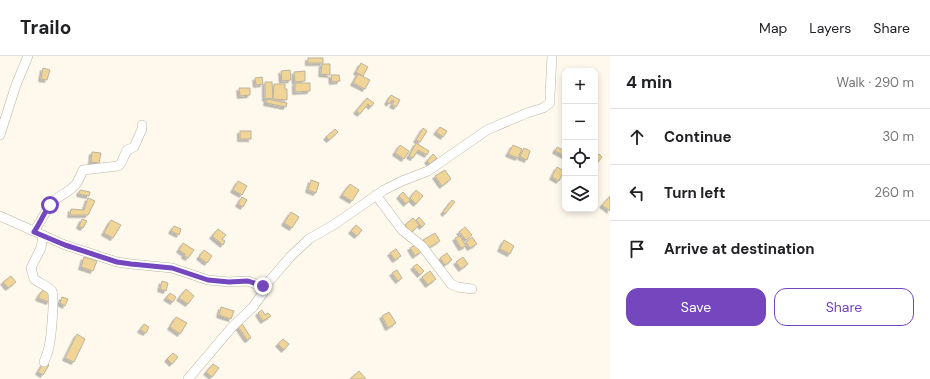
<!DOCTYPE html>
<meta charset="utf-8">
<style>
body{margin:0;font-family:"DM Sans",sans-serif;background:#f2f2f2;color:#202124}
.controls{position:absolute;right:12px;top:12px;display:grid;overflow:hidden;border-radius:8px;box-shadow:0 2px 6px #0003}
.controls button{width:36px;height:36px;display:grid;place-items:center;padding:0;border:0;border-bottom:1px solid #e0e0e0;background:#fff;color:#202124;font:20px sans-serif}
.stop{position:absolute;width:12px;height:12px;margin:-9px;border:3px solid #7447bf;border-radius:50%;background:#fff}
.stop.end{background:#7447bf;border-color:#fff;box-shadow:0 1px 4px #0008}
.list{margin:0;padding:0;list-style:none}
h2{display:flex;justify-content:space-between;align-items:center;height:52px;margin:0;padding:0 16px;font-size:17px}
h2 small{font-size:13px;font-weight:400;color:#757577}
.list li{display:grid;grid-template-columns:26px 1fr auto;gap:12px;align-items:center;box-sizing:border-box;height:56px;padding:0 16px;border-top:1px solid #e0e0e0}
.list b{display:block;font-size:15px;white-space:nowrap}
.list em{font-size:13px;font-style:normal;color:#757577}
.actions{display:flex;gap:8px;padding:12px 16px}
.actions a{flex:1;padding:9px 0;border:1px solid #7447bf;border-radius:12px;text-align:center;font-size:14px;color:#7447bf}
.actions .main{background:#7447bf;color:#fff}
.icon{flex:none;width:22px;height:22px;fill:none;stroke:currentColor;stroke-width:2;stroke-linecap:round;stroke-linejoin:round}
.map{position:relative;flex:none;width:610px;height:323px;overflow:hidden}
header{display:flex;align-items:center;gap:24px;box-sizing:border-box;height:56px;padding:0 20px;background:#fff;border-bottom:1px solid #e0e0e0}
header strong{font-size:19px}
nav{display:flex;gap:22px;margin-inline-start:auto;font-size:14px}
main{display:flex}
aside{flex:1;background:#fff}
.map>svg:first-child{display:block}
</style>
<header>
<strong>Trailo</strong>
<nav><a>Map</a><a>Layers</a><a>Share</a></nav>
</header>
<main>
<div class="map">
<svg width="610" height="323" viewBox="0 0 610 323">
<defs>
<filter id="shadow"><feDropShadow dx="-2.5" dy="2.5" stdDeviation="0" flood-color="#0004"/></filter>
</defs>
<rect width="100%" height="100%" fill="#fff9ed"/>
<g fill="#f1d597" stroke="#bcb3a0" filter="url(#shadow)">
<rect x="308" y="2" width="15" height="5"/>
<polygon points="361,7 368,11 363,20 356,16"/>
<polygon points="322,8 330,8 330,19 321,18"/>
<polygon points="43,12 50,14 47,24 41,23"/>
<polygon points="290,14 291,24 282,25 281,15"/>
<polygon points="305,15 305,25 295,26 294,16"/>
<polygon points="358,18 370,24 365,33 353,27"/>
<polygon points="331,19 339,19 340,25 332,26"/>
<polygon points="262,21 263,28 256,29 255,22"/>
<polygon points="265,26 272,26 273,42 265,43"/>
<polygon points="295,27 310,27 310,35 295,36"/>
<polygon points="274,28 285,28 285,33 287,33 287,44 273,43"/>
<polygon points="239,32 250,32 250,39 240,40"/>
<polygon points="391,39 400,44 396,51 392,49 394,45 392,44 389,48 387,46"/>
<polygon points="367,42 374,47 371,51 368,48 360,58 356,55"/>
<polygon points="267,43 287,47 286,51 266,47"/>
<polygon points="440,71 447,75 443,81 436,76"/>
<polygon points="423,72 427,75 420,86 416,84"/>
<polygon points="335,73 338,76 329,84 326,81"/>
<rect x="240" y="75" width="11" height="8"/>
<polygon points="416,87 429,95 427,99 418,94 413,102 409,100"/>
<polygon points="400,89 409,95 404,103 395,97"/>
<polygon points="513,89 522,93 518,102 508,98"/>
<polygon points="557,91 565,95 565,100 555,95"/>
<polygon points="524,92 530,95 527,104 520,101"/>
<polygon points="92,96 101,97 99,107 91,106"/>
<polygon points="433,98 437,102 430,108 427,105"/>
<polygon points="599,98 602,101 595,110 595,102"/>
<polygon points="557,111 564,115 559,125 552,121"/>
<polygon points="445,114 451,123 442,130 435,120"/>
<polygon points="311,124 319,127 316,137 308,134"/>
<polygon points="238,125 247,130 242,139 233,134"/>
<polygon points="350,128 359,134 352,145 342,139"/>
<polygon points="80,134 90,136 89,140 79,138"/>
<polygon points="416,134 423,140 416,148 410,142"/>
<polygon points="403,136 410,144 406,148 399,140"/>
<polygon points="610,140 610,155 602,149"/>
<polygon points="242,141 247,144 243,151 238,148"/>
<polygon points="88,142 95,145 88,159 70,159 71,153 84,154"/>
<polygon points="452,144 455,146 445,158 443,156"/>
<polygon points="291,156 299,161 292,172 284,167"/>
<polygon points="419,161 425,168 422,171 416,164"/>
<polygon points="413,162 419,169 411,177 405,169"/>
<polygon points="82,163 87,165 83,172 79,170"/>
<polygon points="111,164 121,169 113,182 104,177"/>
<polygon points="356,169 362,174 357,180 351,175"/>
<polygon points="174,170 181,173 179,179 171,175"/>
<polygon points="465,171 472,179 466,184 459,176"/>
<polygon points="218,173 226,179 222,183 225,185 223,189 212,180"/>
<polygon points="435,177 440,185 428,192 423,184"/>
<polygon points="460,180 466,190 461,192 455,182"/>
<polygon points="472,181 477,188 470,192 466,186"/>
<polygon points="504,184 514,190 510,198 500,193"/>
<polygon points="183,187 194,194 188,202 184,200 185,198 179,194"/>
<polygon points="417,188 422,195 415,200 410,192"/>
<polygon points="396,193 401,200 395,204 390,197"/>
<polygon points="204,194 212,200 207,207 199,201"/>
<polygon points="447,197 452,204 445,209 440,202"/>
<polygon points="84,201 97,205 93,215 81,211"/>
<polygon points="463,201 468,208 461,213 456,206"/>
<polygon points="417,208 424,215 420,219 413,211"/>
<polygon points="397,214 402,222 398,225 392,217"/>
<polygon points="430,215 436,223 428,229 422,221"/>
<polygon points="11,220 16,226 8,232 3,226"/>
<polygon points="162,225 168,227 166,235 160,233"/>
<polygon points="186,233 194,240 188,248 179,242"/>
<polygon points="43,234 51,237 49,246 38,242 41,236 42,236"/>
<polygon points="170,237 176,241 173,246 166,242"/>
<polygon points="62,241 68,243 65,250 60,247"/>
<polygon points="221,251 234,255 231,263 219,259"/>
<polygon points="262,254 265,259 268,257 271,260 263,265 258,257"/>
<polygon points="389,256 396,267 388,272 382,260"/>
<polygon points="176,261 187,267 180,278 170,271"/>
<polygon points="241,266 251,282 247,284 237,269"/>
<polygon points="144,268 149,271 146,277 140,274"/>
<polygon points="77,278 85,283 74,306 65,302"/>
<polygon points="283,283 289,288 284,294 278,288"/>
<polygon points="173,297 178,301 172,308 167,303"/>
<polygon points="44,306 49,309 43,319 38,316"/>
<polygon points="213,308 219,312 212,321 206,316"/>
<polygon points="359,315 366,323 352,323 351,322"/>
</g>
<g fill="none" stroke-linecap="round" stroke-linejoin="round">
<defs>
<g id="minor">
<polyline points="0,79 16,29 28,0"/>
<polyline points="376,139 402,174 422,190 451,228 458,231 472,233"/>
<polyline points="0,160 65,189 117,206 131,208 172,212 208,224 229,226 248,225 263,231"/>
<path d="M34,175c7,-9 11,-20 19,-29 6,-7 17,-10 23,-18 3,-4 5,-10 7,-14l35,-4 3,-3 6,-13 7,-3 8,-18v-4"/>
<path d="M43,180l-2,12 -10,20 3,11c5,4 14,7 18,12 3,5 -1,48 -3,56 -1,5 -3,10 -5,15"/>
<polyline points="263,231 272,222 290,201 309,183 335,168 384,134 402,125 428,115 487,74 527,57 543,52 550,47 550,39 552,0"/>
<polyline points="188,323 232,271 253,251 263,237 263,231"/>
</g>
</defs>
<use href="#minor" stroke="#bcb4a0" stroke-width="10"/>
<use href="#minor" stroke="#fff" stroke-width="9"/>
</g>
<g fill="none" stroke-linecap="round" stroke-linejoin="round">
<path stroke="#7447bf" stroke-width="5" d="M50,149c-6,8 -10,18 -16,27l31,13 52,17 14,2 41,4 36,12 21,2 19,-1 15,5"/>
</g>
</svg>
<div class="controls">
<button>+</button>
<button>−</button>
<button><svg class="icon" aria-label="locate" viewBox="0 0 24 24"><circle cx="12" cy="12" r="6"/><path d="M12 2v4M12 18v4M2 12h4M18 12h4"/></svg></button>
<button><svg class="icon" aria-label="layers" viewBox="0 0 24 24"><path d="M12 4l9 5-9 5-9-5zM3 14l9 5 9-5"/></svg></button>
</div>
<div class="stop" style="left:50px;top:149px"></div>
<div class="stop end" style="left:263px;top:230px"></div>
</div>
<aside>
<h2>4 min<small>Walk · 290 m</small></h2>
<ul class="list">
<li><svg class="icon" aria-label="ahead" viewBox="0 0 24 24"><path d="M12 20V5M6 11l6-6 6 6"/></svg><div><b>Continue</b></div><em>30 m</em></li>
<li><svg class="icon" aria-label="left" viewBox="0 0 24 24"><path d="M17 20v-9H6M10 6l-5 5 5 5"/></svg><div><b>Turn left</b></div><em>260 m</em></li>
<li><svg class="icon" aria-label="arrive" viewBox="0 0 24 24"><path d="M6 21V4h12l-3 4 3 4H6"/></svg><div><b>Arrive at destination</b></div></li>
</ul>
<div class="actions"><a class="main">Save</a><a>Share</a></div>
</aside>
</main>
